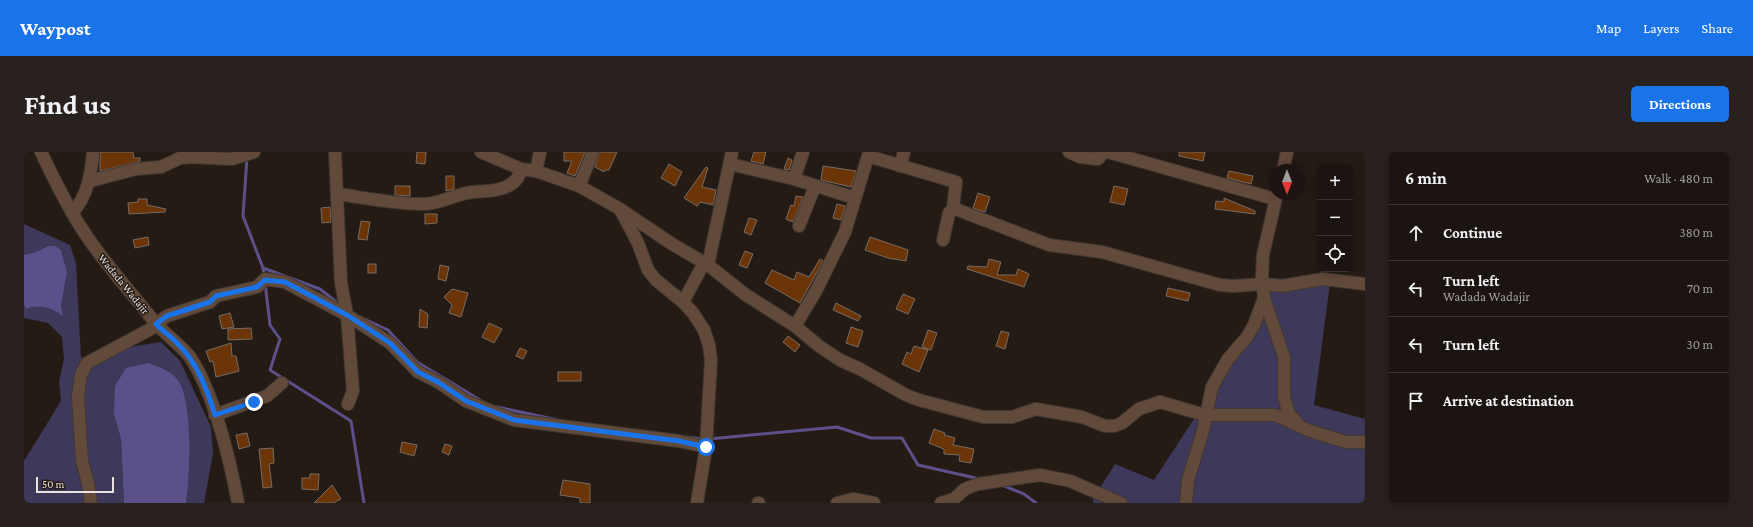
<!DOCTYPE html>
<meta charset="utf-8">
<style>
body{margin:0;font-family:"Crimson Pro",serif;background:#28211e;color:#f1f3f6}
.controls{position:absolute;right:12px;top:12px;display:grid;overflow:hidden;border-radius:6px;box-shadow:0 2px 10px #0003}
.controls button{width:36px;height:36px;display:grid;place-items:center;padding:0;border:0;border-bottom:1px solid #393330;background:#1b1410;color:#f1f3f6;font:20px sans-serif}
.compass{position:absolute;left:1245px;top:12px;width:36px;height:36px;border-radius:50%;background:#1b1410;box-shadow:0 2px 10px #0003;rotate:180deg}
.scale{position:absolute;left:12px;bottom:10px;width:78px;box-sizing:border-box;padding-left:4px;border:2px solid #e9e2de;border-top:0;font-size:11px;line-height:14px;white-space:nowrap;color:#e9e2de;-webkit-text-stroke:3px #241b15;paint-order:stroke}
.stop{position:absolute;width:12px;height:12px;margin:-9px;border:3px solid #1a73e8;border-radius:50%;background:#fff}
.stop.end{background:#1a73e8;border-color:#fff;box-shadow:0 1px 4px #0008}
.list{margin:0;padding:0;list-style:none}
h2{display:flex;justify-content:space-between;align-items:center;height:52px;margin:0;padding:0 16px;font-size:17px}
h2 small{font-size:13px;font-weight:400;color:#a09e9f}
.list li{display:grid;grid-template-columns:26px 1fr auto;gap:12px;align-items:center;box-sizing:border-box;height:56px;padding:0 16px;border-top:1px solid #393330}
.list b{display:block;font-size:15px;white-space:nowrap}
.list p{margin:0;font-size:13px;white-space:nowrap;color:#a09e9f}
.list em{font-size:13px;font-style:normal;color:#a09e9f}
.icon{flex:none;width:22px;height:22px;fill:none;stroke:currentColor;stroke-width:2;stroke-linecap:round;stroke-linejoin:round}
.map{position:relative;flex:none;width:1341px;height:351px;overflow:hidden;border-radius:6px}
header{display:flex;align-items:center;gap:24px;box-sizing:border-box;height:56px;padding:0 20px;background:#1a73e8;color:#fff}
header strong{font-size:19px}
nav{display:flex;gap:22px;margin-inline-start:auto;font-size:14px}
.intro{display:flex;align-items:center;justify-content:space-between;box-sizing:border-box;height:96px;padding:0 24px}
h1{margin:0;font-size:28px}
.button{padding:10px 18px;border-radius:6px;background:#1a73e8;color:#fff;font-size:14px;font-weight:700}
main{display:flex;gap:24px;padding:0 24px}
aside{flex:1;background:#1b1410;border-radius:6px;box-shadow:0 2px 10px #0003}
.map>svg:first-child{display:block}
</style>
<header>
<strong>Waypost</strong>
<nav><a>Map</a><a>Layers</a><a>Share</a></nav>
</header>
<div class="intro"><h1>Find us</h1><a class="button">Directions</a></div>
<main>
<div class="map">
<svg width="1341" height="351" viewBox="0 0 1341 351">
<rect width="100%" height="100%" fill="#241b15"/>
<g fill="#3e385b">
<polygon points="0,72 46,93 52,111 57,206 80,199 137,190 156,209 187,275 189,301 180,351 162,351 165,283 163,257 90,263 97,287 100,351 0,351 0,309 37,249 35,230 40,207 38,185 24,171 0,166 0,153 2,157 12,154 37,154 43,121 24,94 12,100 0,103"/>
<polygon points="1249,126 1306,131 1290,253 1341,267 1341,351 1069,351 1069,347 1091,312 1130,328 1225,183"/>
</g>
<g fill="#5c508b">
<path d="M24,94h7l6,4 6,23 -6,33 2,10c-14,-9 -20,-12 -37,-7l-2,-4v-50l12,-3z"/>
<path d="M124,211c10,4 25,8 31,19 14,23 11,93 7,121h-62l-3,-64 -7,-24 1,-29 11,-18z"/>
</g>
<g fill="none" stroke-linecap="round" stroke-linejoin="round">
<g stroke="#5c508b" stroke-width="3">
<polyline points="223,5 219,64 239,116 240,123"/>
<polyline points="239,116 296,137 315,152"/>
<polyline points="241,131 246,173 256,187 246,218 327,269 340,351"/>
<polyline points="336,165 364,178 393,210 461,251"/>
<polyline points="473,255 534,268"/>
<polyline points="663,285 679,287"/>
<polyline points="685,287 813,275 847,286 878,286 894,313 956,327"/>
<polyline points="978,333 1000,342 1012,351"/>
</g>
</g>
<g fill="#6b3507" stroke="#776c65">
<polygon points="76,0 109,0 110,6 116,6 116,9 76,19"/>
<polygon points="393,0 402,0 401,12 392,11"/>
<polygon points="540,0 561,0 551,24 543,21 548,9 540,9"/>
<polygon points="576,0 593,0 585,18 581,18 580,20 571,15"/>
<polygon points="730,0 742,0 739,12 727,9"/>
<polygon points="1155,0 1181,0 1179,9 1155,4"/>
<polygon points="764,6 768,8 765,18 760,17"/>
<polygon points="645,12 658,20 651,34 637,26"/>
<polygon points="799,14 832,19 827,35 797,28"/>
<polygon points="682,15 684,16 678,35 692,38 689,53 676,50 673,54 660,46"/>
<polygon points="1205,19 1229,24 1227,32 1203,26"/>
<polygon points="422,24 430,24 430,37 422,39"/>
<polygon points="371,34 386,34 386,44 371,43"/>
<polygon points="1090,34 1104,37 1100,53 1086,50"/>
<polygon points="954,41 966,45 961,60 949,56"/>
<polygon points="772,44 779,45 769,70 762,67 767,53 770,54"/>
<polygon points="1200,46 1231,59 1231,62 1191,57 1192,49 1200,50"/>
<polygon points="114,47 123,47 123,53 142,57 141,60 105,62 104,51 114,50"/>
<polygon points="813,52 821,54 817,68 809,66"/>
<polygon points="306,55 307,70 298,71 297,56"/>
<polygon points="401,62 413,62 413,71 401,72"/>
<polygon points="725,66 733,68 727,83 720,80"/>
<polygon points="337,69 346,70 343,88 334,87"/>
<polygon points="124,85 125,93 111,96 109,88"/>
<polygon points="846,85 884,98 882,109 864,106 841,98"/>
<polygon points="721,99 729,102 723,116 715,113"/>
<polygon points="796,107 799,109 776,151 741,131 748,118 770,128 773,120 785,125"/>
<polygon points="965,107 977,110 973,123 992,123 994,117 1005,122 1000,135 943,117 944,114 963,115"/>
<rect x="344" y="112" width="8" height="9"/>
<polygon points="416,113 425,115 422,129 414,127"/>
<polygon points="1144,136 1166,141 1164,149 1142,144"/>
<polygon points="428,137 444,141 437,165 425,161 428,153 420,145"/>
<polygon points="879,142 891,147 884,162 872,157"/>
<polygon points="812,151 837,164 834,169 809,158"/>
<polygon points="396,157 404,162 403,176 395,175"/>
<polygon points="206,161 210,175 198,177 195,164"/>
<polygon points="465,171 478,177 470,191 458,185"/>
<polygon points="827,175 839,179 834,195 822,191"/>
<polygon points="227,176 228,187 204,188 204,177"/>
<polygon points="904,178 913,181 907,198 898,195"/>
<polygon points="977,179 985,181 981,197 972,194"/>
<polygon points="764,184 776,193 771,200 759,190"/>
<polygon points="207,191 208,204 212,204 215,219 192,225 189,209 186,210 182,199"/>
<polygon points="890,194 904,198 895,220 878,212 883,200 887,202"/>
<polygon points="496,196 503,199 499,207 492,204"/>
<rect x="534" y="220" width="23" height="9"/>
<polygon points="910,277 921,281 920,283 931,286 929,293 950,297 947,311 935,309 936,303 920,302 920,297 905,291"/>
<polygon points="223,281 226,294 215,297 212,283"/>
<polygon points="378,290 393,293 390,304 376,300"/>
<polygon points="421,292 428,294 425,303 418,300"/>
<polygon points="249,296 250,311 245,312 248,335 239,336 235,297"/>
<polygon points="286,322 295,322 294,338 278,337 278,326 286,326"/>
<polygon points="539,328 566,332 566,351 556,351 556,346 536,343"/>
<polygon points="308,333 317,347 309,351 290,351"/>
</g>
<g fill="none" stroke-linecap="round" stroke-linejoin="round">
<defs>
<g id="minor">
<path d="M17,0c13,27 26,55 43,80 20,31 46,59 69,88 11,14 26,23 37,37 24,36 40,103 48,146"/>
<polyline points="311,0 317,131 323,163 329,239 324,252"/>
<polyline points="457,0 497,17 512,19 555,34 596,57 648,92 684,113 722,143 771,174 795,194 816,208 836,217 882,243 895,248 959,265 988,265 1012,257 1058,265 1081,274 1090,274 1098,271 1115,257 1136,250 1181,263 1251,263 1286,279 1322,290 1341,290"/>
<polyline points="1045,0 1056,5 1074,7 1080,0"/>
<polyline points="1084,0 1251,47"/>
<polyline points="706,12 770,27 831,46"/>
<polyline points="876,14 880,0"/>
<polyline points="1259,18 1263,0"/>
<polyline points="512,19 516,0"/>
<polyline points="770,27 779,0"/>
<polyline points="66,29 112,17 137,15 156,6 167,5 208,7 230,0"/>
<polyline points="555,34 569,0"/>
<path d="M313,42c29,4 57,10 86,10 15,0 29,-8 44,-11 12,-2 25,-1 36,-5 10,-3 16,-9 18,-19"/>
<polyline points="1253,42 1239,103 1238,124 1240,146 1260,205 1260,245 1265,262 1274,272"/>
<polyline points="597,59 614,91 624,118 632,128 659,150 669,161 680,178 685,193 687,208 682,295 673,351"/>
<path d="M48,61c16,-17 19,-39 21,-61"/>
<polyline points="775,74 791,34"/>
<polyline points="919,88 925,61 929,56"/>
<polyline points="684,113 708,0"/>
<polyline points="659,150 680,111"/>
<polyline points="132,172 143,164 186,150 192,144 233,135 241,127 261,130 323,163 366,191 394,220 414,230 442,249 490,268 655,289 682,295"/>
<polyline points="771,174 792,139 821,80 844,4 932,30 929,56 1025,93 1078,100 1196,133 1210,134 1239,132 1258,134 1299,127 1341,132"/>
<polyline points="191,263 243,244 258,231"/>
<polyline points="67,351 64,331 58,309 54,244 57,223 63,211 134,173"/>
<polyline points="734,351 735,351"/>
<polyline points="813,351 829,347 850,351"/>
<polyline points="917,351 930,347 941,337 954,332 1016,323 1046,329 1097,351"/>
<polyline points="1162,351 1164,328 1179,279 1188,235 1204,207 1223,185 1230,173 1240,146"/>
</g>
</defs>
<use href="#minor" stroke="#403731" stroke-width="14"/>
<use href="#minor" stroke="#624a3a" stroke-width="12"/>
</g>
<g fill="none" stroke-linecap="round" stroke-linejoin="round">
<path stroke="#1a73e8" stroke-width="5" d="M230,250l-39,13c-8,-26 -18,-53 -38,-72 -6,-7 -15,-12 -21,-19l11,-8 43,-14 6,-6 41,-9 8,-7 20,2 62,33 43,28 28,29 20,10 28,19 48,19 165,21 27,6"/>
</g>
<g text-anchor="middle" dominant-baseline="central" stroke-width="3" stroke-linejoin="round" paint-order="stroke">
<g font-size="11" fill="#e9e2de" stroke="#241b15">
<text transform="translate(100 132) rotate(51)">Wadada Wadajir</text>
</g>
</g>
</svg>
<div class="controls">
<button>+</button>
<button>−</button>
<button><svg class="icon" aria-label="locate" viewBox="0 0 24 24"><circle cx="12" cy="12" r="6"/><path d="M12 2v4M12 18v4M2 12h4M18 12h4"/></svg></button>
</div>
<svg class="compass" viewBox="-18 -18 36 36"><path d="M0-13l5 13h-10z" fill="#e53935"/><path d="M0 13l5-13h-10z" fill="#a09e9f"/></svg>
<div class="scale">50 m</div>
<div class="stop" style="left:682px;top:295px"></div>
<div class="stop end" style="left:230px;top:250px"></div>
</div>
<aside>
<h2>6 min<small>Walk · 480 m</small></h2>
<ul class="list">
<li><svg class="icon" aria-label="ahead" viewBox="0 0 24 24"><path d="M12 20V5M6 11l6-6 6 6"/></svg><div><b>Continue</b></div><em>380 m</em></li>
<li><svg class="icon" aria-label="left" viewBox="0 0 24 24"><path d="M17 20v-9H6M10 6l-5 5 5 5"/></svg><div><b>Turn left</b><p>Wadada Wadajir</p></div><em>70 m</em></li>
<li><svg class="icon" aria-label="left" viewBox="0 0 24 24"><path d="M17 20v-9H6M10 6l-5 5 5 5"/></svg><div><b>Turn left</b></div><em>30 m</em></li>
<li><svg class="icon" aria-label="arrive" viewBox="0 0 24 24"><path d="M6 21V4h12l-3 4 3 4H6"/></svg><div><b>Arrive at destination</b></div></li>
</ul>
</aside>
</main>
